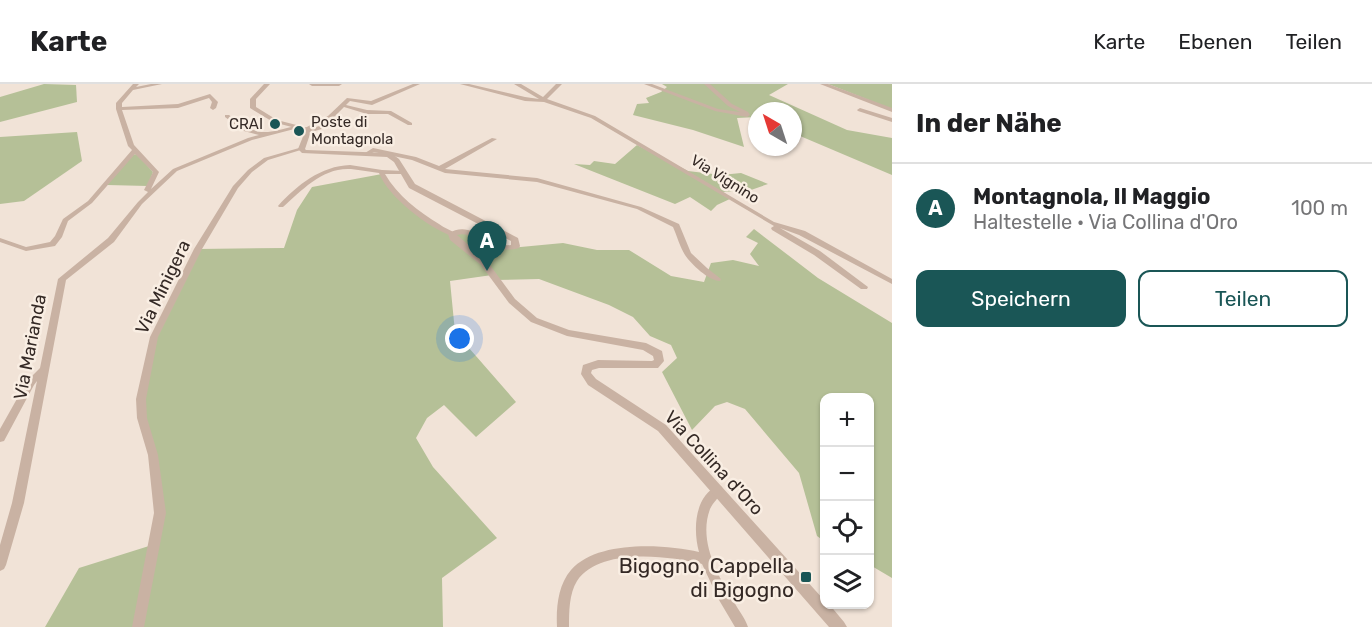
<!DOCTYPE html>
<html lang="de">
<meta charset="utf-8">
<style>
body{margin:0;font-family:Rubik,sans-serif;background:#f6f6f6;color:#202124}
.controls{position:absolute;right:18px;bottom:18px;display:grid;overflow:hidden;border-radius:12px;box-shadow:0 2px 4px #0004}
.controls button{width:54px;height:54px;display:grid;place-items:center;padding:0;border:0;border-bottom:2px solid #e0e0e0;background:#fff;color:#202124;font:30px sans-serif}
.compass{position:absolute;left:748px;top:18px;width:54px;height:54px;border-radius:50%;background:#fff;box-shadow:0 2px 4px #0004;rotate:321deg}
.you{position:absolute;left:460px;top:255px;width:21px;height:21px;margin:-15px;border:4px solid #fff;border-radius:50%;background:#1a73e8;box-shadow:0 0 0 9px #1a73e833}
.badge{display:grid;place-items:center;width:39px;height:39px;border-radius:50%;background:#1a5656;color:#fff;font-size:20px;font-weight:700}
.pin{position:absolute;translate:-50% -50px;filter:drop-shadow(0 2px 3px #0008)}
.pin::after{content:'';position:absolute;top:32px;width:21px;height:18px;background:inherit;clip-path:polygon(0 0,100% 0,50% 100%)}
.list{margin:0;padding:0;list-style:none}
h2{display:flex;justify-content:space-between;align-items:center;height:78px;margin:0;padding:0 24px;font-size:26px}
h2 small{font-size:20px;font-weight:400;color:#757577}
.list li{display:grid;grid-template-columns:39px 1fr auto;gap:18px;align-items:center;box-sizing:border-box;height:90px;padding:0 24px;border-top:2px solid #e0e0e0}
.list b{display:block;font-size:22px;white-space:nowrap}
.list p{margin:0;font-size:20px;white-space:nowrap;color:#757577}
.list em{font-size:20px;font-style:normal;color:#757577}
.actions{display:flex;gap:12px;padding:18px 24px}
.actions a{flex:1;padding:14px 0;border:2px solid #1a5656;border-radius:12px;text-align:center;font-size:21px;color:#1a5656}
.actions .main{background:#1a5656;color:#fff}
.icon{flex:none;width:33px;height:33px;fill:none;stroke:currentColor;stroke-width:2;stroke-linecap:round;stroke-linejoin:round}
.map{position:relative;flex:none;width:892px;height:543px;overflow:hidden}
header{display:flex;align-items:center;gap:36px;box-sizing:border-box;height:84px;padding:0 30px;background:#fff;border-bottom:2px solid #e0e0e0}
header strong{font-size:28px}
nav{display:flex;gap:33px;margin-inline-start:auto;font-size:21px}
main{display:flex}
aside{flex:1;background:#fff}
.map>svg:first-child{display:block}
</style>
<header>
<strong>Karte</strong>
<nav><a>Karte</a><a>Ebenen</a><a>Teilen</a></nav>
</header>
<main>
<div class="map">
<svg width="892" height="543" viewBox="0 0 892 543">
<rect width="100%" height="100%" fill="#f1e3d7"/>
<g fill="#b5c097">
<polygon points="44,0 76,1 77,18 0,38 0,13"/>
<polygon points="662,0 788,0 769,11 847,46 892,54 892,91 793,49 793,27 757,27 757,33 737,34 744,63 693,46 633,31 637,20 649,19 646,14 661,8 667,3"/>
<polygon points="828,0 892,0 892,25"/>
<polygon points="77,48 82,77 24,117 0,120 0,53"/>
<polygon points="637,61 688,87 721,91 741,89 768,100 751,106 722,108 732,114 717,121 711,127 690,113 675,120 574,80 590,81 594,77 615,80"/>
<polygon points="137,70 153,88 148,102 107,101 131,71"/>
<path d="M382,90c9,23 49,46 70,60l6,-3 52,17 53,-5 34,7h32l42,26 33,6 7,-19 22,-3 26,6 -9,-12 8,-11 -12,-6 8,-8 64,49 74,45v255l-22,-13v-167h-46v143l-7,-5 -18,-63 -54,-64 -18,-7 -12,4 -23,24 -30,-58 15,-14 -6,-13 -21,-9 -17,-19 -24,-12 -70,-26 -46,1 -1,-5 -42,6 5,51 61,70 -40,35 -32,-32 -17,13 -11,20 17,29 64,71 -55,40 1,49h-398l34,-59 70,-22 11,-33 -18,-95 12,-81 44,-88 86,-1 13,-38 15,-23z"/>
</g>
<g fill="none" stroke-linecap="round" stroke-linejoin="round">
<g fill="#c9b2a3" fill-rule="evenodd">
<path d="M133,0h6l-3,3 15,-3h11l-29,6 -11,13v4l56,-3 32,-10 8,8 -2,6 -3,2 -3,-2 2,-6 -3,-4 -31,10 -56,2 12,35 25,27 -8,17 22,-20 75,-31 11,-3 -15,-4 -19,-14v-2h4c31,23 34,19 70,10l3,2 -50,13 -75,31 -35,33 -28,38 -48,38 -42,223 -18,62 -2,4 -4,2v-26l12,-42 25,-122 -3,4 -30,56 -4,1v-13l27,-48 13,-13 18,-89 50,-41 30,-36 10,-10 -4,-2 9,-18 -18,-18 -43,49 -24,18 -6,16 -7,9 -29,5 -26,-9v-4l26,9 24,-5 5,-6 8,-17 25,-18 44,-51 -4,-4 -12,-37v-6z"/>
<polygon points="309,0 342,0 339,2 312,2"/>
<path d="M413,0h7l-48,21 -22,-4 -4,4 21,5 24,1 21,12v2h-4l-20,-11h-21l-23,-7 -10,10 8,4v2l-34,10 -5,-4 25,-13 19,-18 24,3zM330,35l5,3 -23,6z"/>
<polygon points="460,0 469,0 525,13 539,15 514,0 521,0 543,13 556,0 562,0 547,15 595,32 774,138 805,147 892,195 892,200 799,151 780,144 820,167 868,203 867,205 861,205 814,171 772,146 771,144 774,142 591,34 544,18 525,17"/>
<polygon points="644,0 652,0 718,25 740,28 728,22 704,0 710,0 732,20 748,28 750,31 747,33 715,27"/>
<polygon points="820,0 828,0 892,24 892,28"/>
<polygon points="860,24 892,34 892,38 858,27 857,26"/>
<path d="M492,54l5,1 -52,30 92,9 104,29 38,17 12,29 16,15 14,11 -1,2c-11,0 -29,-17 -35,-26 -5,-8 -8,-19 -12,-28l-36,-18 -100,-27 -92,-9 -33,-13 -38,-8 -6,3 -3,-2 8,-5 43,9 23,9z"/>
<polygon points="299,64 304,65 268,76 252,88 238,104 202,165 158,253 146,315 147,334 158,371 166,429 144,543 132,543 154,429 148,371 137,334 136,315 150,253 194,165 233,102 248,86 264,74"/>
<path d="M350,81l32,5 22,1v2l-2,1h-17c12,21 34,38 54,50 5,4 12,6 17,10l-4,2c-23,-8 -64,-39 -73,-63 -9,-1 -18,-3 -28,-4 -28,-2 -49,21 -68,38h-4l-1,-1c19,-21 43,-40 72,-41z"/>
<path d="M718,401l4,2 1,3c-3,7 -10,12 -13,19 -12,32 8,67 24,93 5,9 11,16 14,25h-13l-16,-27 -17,-36c-33,-8 -102,-17 -125,17 -8,13 -8,31 -8,46h-12c-1,-19 1,-42 14,-57 26,-30 93,-26 128,-18 -6,-22 -5,-55 19,-67z"/>
</g>
<path fill="#c9b2a3" fill-rule="evenodd" d="M264,0h6l-14,15v8l21,13 31,8 2,6 -5,15 1,1 85,3 8,6 16,25 103,54 2,8 -1,2c-30,8 -42,-18 -62,-13l30,26 28,38 22,19 32,12 77,13 16,8 2,10 -6,7h-59l-7,2 -1,3 5,6 70,46 158,175v4h5l15,18 3,5h-18l-171,-196 -70,-46 -7,-11 2,-9 15,-5 54,1 2,-1 -1,-4 -10,-6 -76,-14 -36,-14 -22,-19 -28,-38 -31,-25 -2,-6c23,-16 41,14 63,11v-4l-102,-53 -15,-26 -7,-5 -85,-4 -4,-4 6,-15 -1,-4 -30,-8 -23,-14v-9z"/>
</g>
<g fill="#1a5656" stroke="#f9eee3" stroke-width="2">
<circle cx="275" cy="40" r="6"/>
<circle cx="299" cy="47" r="6"/>
<rect x="800" y="487" width="12" height="12" rx="3"/>
</g>
<g text-anchor="middle" dominant-baseline="central" stroke-width="5" stroke-linejoin="round" paint-order="stroke">
<g font-size="15" fill="#342925" stroke="#f9eee3" text-anchor="start">
<text x="311" y="38">Poste di<tspan x="311" dy="17">Montagnola</tspan></text>
<text x="263" y="40" text-anchor="end">CRAI</text>
</g>
<g font-size="15" fill="#342925" stroke="#f9eee3">
<text transform="translate(725 95) rotate(32)">Via Vignino</text>
</g>
<g font-size="18" fill="#342925" stroke="#f9eee3">
<text transform="translate(163 203) rotate(-64)">Via Minigera</text>
<text transform="translate(30 263) rotate(-79)">Via Marianda</text>
<text transform="translate(714 379) rotate(47)">Via Collina d'Oro</text>
</g>
<g font-size="21" fill="#342925" stroke="#f9eee3" text-anchor="end">
<text x="794" y="481">Bigogno, Cappella<tspan x="794" dy="24">di Bigogno</tspan></text>
</g>
</g>
</svg>
<div class="controls">
<button>+</button>
<button>−</button>
<button><svg class="icon" aria-label="locate" viewBox="0 0 24 24"><circle cx="12" cy="12" r="6"/><path d="M12 2v4M12 18v4M2 12h4M18 12h4"/></svg></button>
<button><svg class="icon" aria-label="layers" viewBox="0 0 24 24"><path d="M12 4l9 5-9 5-9-5zM3 14l9 5 9-5"/></svg></button>
</div>
<svg class="compass" viewBox="-18 -18 36 36"><path d="M0-13l5 13h-10z" fill="#e53935"/><path d="M0 13l5-13h-10z" fill="#757577"/></svg>
<div class="you"></div>
<div class="pin badge" style="left:487px;top:187px">A</div>
</div>
<aside>
<h2>In der Nähe<small></small></h2>
<ul class="list">
<li><span class="badge">A</span><div><b>Montagnola, Il Maggio</b><p>Haltestelle · Via Collina d'Oro</p></div><em>100 m</em></li>
</ul>
<div class="actions"><a class="main">Speichern</a><a>Teilen</a></div>
</aside>
</main>
